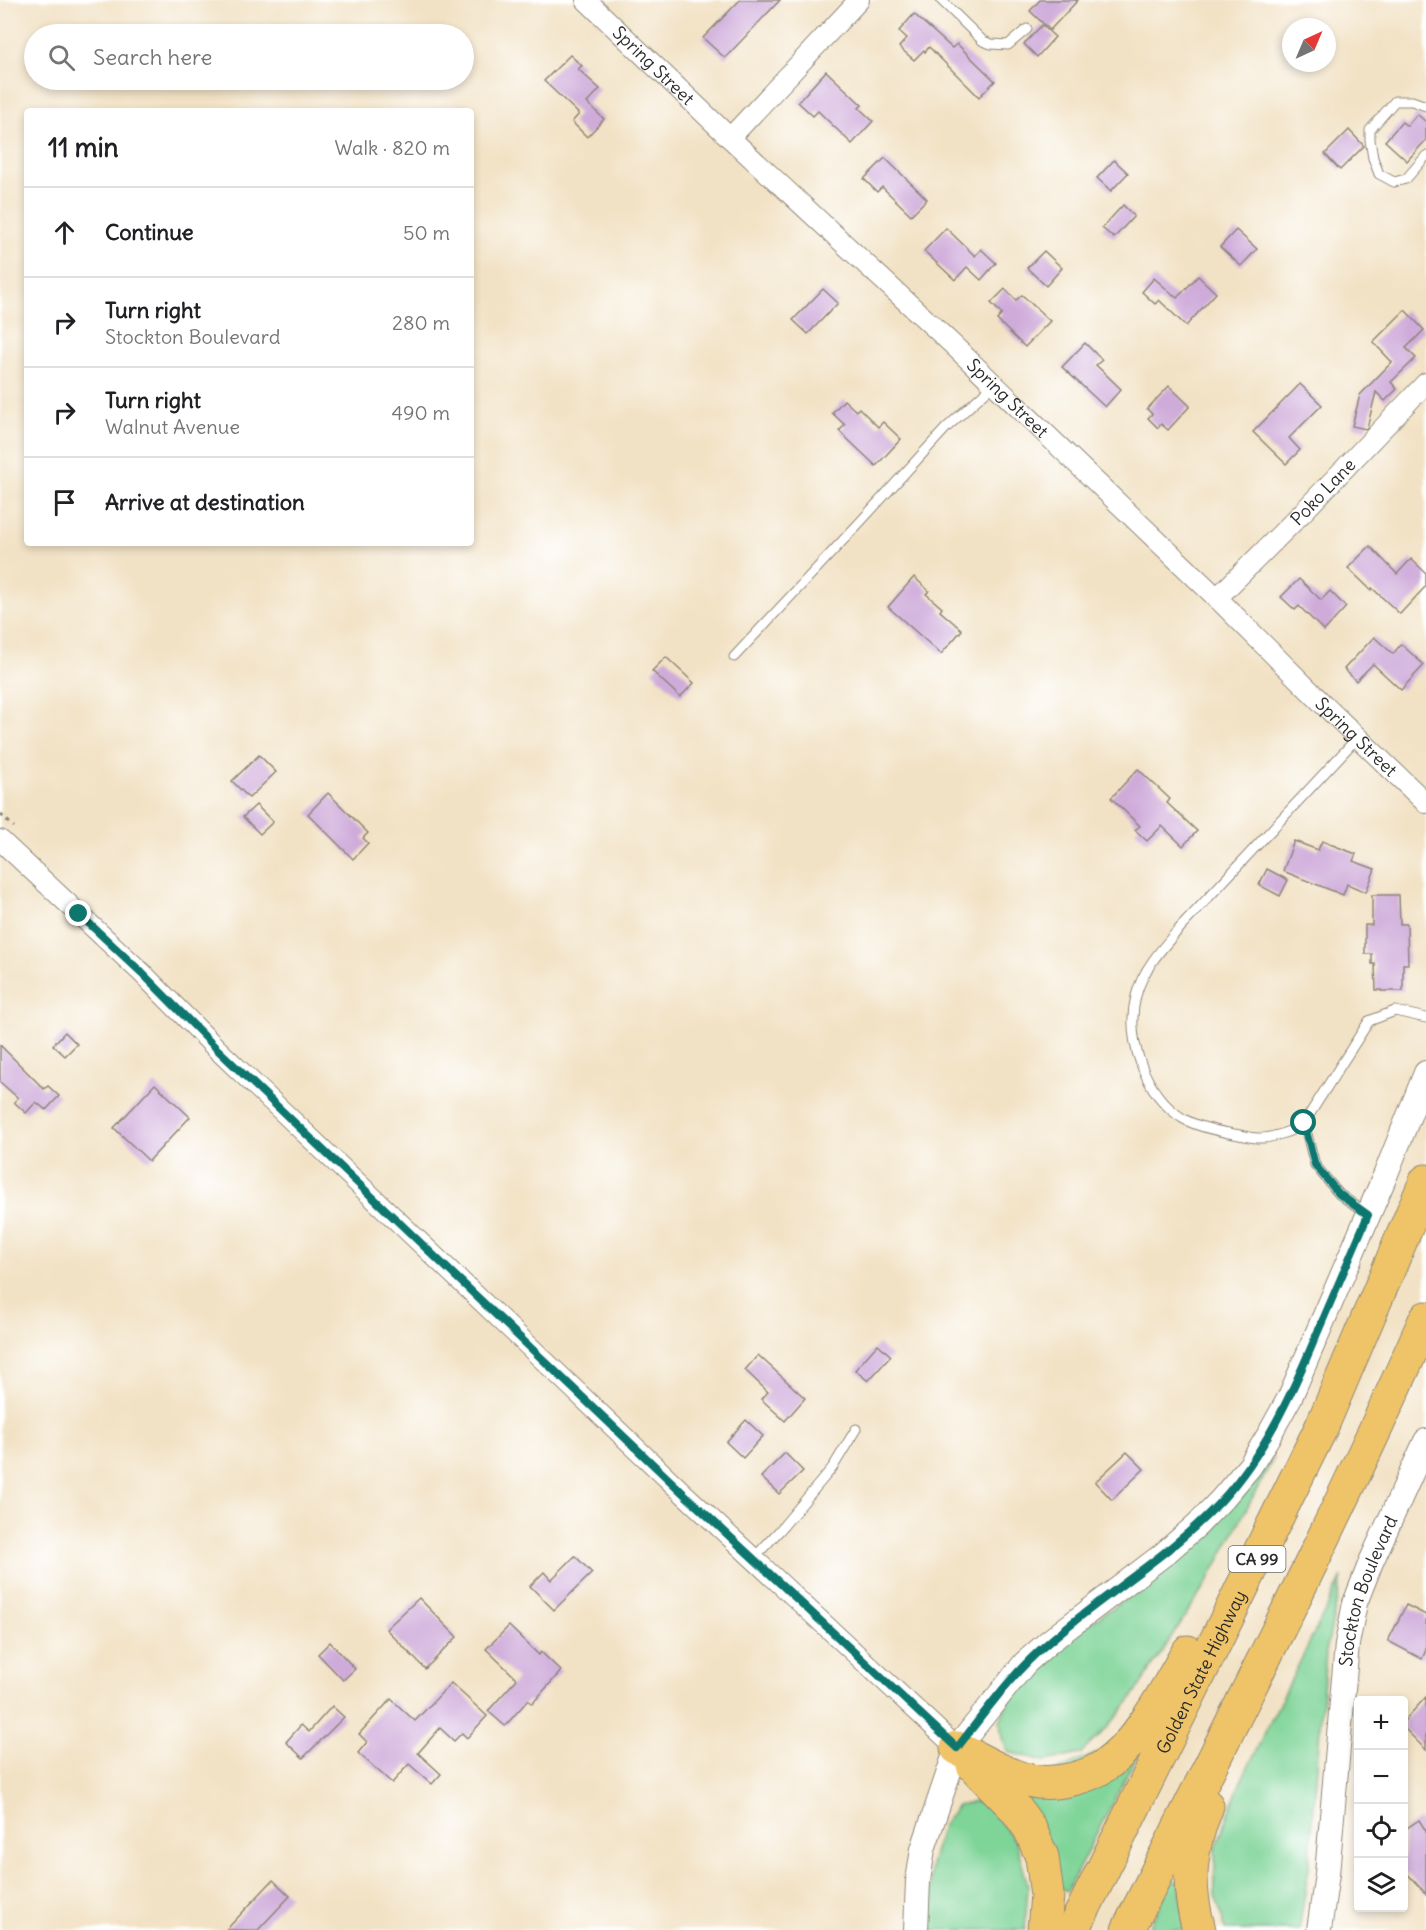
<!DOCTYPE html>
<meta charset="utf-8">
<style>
body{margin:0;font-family:Delius,sans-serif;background:#f6f6f6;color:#202124}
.controls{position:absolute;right:18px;bottom:18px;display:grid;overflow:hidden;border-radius:6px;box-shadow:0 3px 9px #0003}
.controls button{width:54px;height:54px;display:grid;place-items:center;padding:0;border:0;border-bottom:2px solid #e0e0e0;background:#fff;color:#202124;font:30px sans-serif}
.compass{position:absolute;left:1282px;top:18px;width:54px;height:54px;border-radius:50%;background:#fff;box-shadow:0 3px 9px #0003;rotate:44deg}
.stop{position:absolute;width:18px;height:18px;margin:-14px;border:4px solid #0f766e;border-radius:50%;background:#fff}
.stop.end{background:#0f766e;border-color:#fff;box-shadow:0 2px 6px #0008}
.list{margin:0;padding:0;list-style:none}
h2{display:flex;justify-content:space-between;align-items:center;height:78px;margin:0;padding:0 24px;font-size:26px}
h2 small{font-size:20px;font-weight:400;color:#757577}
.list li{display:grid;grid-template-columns:39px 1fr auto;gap:18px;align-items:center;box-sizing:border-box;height:90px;padding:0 24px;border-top:2px solid #e0e0e0}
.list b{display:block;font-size:22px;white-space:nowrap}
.list p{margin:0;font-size:20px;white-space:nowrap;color:#757577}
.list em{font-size:20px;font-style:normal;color:#757577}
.icon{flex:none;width:33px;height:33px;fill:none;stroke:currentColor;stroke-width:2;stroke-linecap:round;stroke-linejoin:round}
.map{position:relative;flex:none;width:1426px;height:1930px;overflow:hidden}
.search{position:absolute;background:#fff;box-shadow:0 3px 9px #0003;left:24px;top:24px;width:450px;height:66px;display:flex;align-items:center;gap:15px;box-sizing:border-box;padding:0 21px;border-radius:33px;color:#757577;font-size:22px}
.panel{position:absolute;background:#fff;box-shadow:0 3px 9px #0003;left:24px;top:108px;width:450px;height:438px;border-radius:6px}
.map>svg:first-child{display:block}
</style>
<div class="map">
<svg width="1426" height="1930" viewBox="0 0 1426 1930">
<rect width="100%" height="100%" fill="#fff"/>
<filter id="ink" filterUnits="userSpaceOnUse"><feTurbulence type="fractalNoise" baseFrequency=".0167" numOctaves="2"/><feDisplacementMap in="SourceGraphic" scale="12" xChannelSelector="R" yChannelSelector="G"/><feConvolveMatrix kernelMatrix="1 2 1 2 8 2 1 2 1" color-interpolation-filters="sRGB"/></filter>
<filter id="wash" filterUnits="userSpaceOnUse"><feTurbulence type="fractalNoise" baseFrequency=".008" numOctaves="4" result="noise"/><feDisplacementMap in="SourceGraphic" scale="24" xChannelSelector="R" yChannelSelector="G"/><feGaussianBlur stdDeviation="1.35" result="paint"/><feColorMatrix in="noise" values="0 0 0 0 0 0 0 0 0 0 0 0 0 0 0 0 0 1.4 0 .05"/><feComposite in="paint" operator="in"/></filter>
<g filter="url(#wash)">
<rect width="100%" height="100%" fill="#f2e2c5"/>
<g fill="#7fd498" stroke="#558062" stroke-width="1.5">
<polygon points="1274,1457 1208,1581 1132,1698 1109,1726 1080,1754 1045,1761 1008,1752 1002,1738 1000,1721 1009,1700 1033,1669 1064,1640 1151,1582 1200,1540 1241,1496"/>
<polygon points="1342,1577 1326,1652 1309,1868 1299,1930 1226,1930 1215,1895 1215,1851 1240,1783"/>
<polygon points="1150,1730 1067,1891 1057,1887 1016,1789"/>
<polygon points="974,1802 988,1805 1016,1842 1028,1886 1025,1930 930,1930 931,1865 941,1828 957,1806"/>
<polygon points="1172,1880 1180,1884 1186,1930 1148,1930"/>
</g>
<g id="blocks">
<g fill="#cfabda">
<polygon points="740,0 780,0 725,58 703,38"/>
<polygon points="1040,0 1078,0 1050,30 1030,11"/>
<polygon points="914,14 952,48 957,44 995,81 979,97 929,47 925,52 924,50 914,60 899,47 907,38 899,31"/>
<polygon points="1042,25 1055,37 1037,57 1024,44"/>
<polygon points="570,55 582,66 578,69 600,89 587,103 604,119 587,137 572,122 579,114 544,81"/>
<polygon points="826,71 862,105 859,108 873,121 852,144 818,111 813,116 798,102"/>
<polygon points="1417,114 1426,122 1426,140 1407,161 1385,141 1402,122 1407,126"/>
<polygon points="1349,130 1364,146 1340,170 1325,154"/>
<polygon points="885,158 927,199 911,215 882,187 877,192 864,179"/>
<polygon points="1114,160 1128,173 1111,191 1097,178"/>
<polygon points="1123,205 1134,216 1114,238 1102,228"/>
<polygon points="946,228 975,256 981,249 996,263 981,280 967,267 955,280 924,251"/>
<polygon points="1236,230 1257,249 1241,266 1220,247"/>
<polygon points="1044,251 1062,268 1046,286 1027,268"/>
<polygon points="1198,276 1216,293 1186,326 1159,300 1155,304 1142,292 1154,278 1177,298"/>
<polygon points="823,289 838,303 808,334 793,320"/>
<polygon points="1005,289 1016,300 1022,295 1050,321 1025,347 997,320 1002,314 991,303"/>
<polygon points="1405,310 1424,330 1406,348 1416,358 1391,382 1397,389 1385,401 1376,392 1367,428 1366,429 1352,426 1360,395 1392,362 1373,342"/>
<polygon points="1085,343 1102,360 1096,365 1121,389 1105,407 1062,367"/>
<polygon points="1300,384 1322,405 1289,438 1300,450 1286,464 1253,432"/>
<polygon points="1169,386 1190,406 1168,430 1161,424 1158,428 1148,418 1152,414 1147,409"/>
<polygon points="844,400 856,411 859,408 878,427 883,422 901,439 876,466 839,431 845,425 832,413"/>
<polygon points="1370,546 1397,574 1411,559 1426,573 1426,586 1400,614 1372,588 1371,590 1348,568"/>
<polygon points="914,577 929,591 926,594 942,608 940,611 962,630 941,654 888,607"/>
<polygon points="1299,579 1321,600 1330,591 1346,607 1324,631 1299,606 1295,610 1281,597"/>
<polygon points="1374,637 1393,654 1401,644 1424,665 1401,690 1373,664 1356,681 1344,669"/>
<polygon points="666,657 694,683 680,697 652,671"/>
<polygon points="259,755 276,772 249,798 232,781"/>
<polygon points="1138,769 1170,799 1167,803 1197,831 1183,846 1162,826 1147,841 1135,830 1140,826 1111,798"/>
<polygon points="328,793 368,833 363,838 368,843 353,859 308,814"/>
<polygon points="256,805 273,822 260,834 243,817"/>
<polygon points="1294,841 1318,850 1322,841 1356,854 1353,861 1375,869 1366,892 1347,884 1343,895 1283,871"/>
<polygon points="1267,869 1288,880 1280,896 1259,885"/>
<polygon points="1372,895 1399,895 1400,924 1407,924 1408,964 1403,964 1403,991 1381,991 1381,990 1376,990 1375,964 1372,964 1372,954 1365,954 1365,925 1372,925"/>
<polygon points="65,1032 77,1044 65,1056 53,1045"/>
<polygon points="0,1045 44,1089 48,1086 59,1096 46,1110 36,1102 26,1113 14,1102 18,1098 0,1082"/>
<polygon points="155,1084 190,1117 149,1161 114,1128"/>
<polygon points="878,1344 891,1356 868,1381 855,1370"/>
<polygon points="758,1355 805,1398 785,1421 761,1399 768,1392 745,1370"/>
<polygon points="746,1420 763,1436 743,1458 726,1442"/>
<polygon points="1127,1452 1144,1469 1112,1500 1095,1482"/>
<polygon points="785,1453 803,1471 779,1494 761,1477"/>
<polygon points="575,1556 592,1573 554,1610 530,1586 544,1572 551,1580"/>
<polygon points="419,1598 457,1637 425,1669 386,1629"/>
<polygon points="1406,1605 1426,1615 1426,1650 1422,1659 1388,1641"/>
<polygon points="509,1626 539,1655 541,1652 561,1671 532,1704 528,1700 505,1726 488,1711 517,1679 486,1649"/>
<polygon points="330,1642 355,1669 343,1680 318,1654"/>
<polygon points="451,1683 487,1716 467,1738 462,1733 454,1741 440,1728 418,1753 441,1774 432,1784 409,1764 392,1783 358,1753 367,1742 359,1734 391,1699 415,1721"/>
<polygon points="1426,1697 1426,1750 1404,1728 1404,1721"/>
<polygon points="332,1706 344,1717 303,1758 286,1742 301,1725 309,1732"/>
<polygon points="1419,1820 1426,1831 1426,1894 1404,1870 1404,1830"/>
<polygon points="273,1880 290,1896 258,1930 226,1930"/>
</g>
</g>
</g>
<g filter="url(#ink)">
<use href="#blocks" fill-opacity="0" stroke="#8e8678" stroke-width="1.5"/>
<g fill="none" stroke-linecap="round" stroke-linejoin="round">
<defs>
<g id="service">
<polyline points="941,0 983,41 991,44 1008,45 1027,29"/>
<polyline points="1426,106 1412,101 1395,101 1370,130 1370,140 1373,158 1379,174 1394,182 1406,179 1426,156"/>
<polyline points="734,657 861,521 946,428 993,385"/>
<path d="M1304,1123c-11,8 -33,16 -47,15 -7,0 -15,-3 -23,-4 -17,-3 -37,-7 -52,-16 -37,-24 -57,-79 -46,-122 6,-26 27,-49 44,-68l178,-191"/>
<polyline points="1366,1213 1339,1194 1315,1165 1304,1123 1369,1021 1395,1011 1426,1018"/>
<polyline points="753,1559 780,1530 833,1467 856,1429"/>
</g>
<g id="minor">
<path id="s1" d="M586,0l144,138 221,205 266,255 107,107 102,98"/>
<polyline points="730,138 859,0"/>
<path id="s2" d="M1217,598l86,-86 123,-129"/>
<polyline points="0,840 142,973 218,1050 683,1493 957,1748"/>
</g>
<g id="tertiary">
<polyline points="916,1930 918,1881 923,1849 957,1748 1025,1663 1050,1641 1164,1554 1197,1525 1222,1499 1250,1466 1269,1435 1290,1397 1385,1176 1426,1073"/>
<path id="s3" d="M1319,1930l8,-56 20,-230 8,-41 16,-41 55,-121"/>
</g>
<g id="motorway">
<path d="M957,1748c22,11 57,32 81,34 21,2 48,-4 66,-16 35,-23 63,-78 84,-114"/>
<polyline points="973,1765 1016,1809 1030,1829 1042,1857 1047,1895 1044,1930"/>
<path id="s4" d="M1073,1930l249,-504 104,-245"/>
<path d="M1128,1930c101,-203 206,-404 298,-612"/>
<path d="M1199,1930c-13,-46 -10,-80 8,-124"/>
</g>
</defs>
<use href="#service" stroke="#8e8678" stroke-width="11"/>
<use href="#minor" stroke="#8e8678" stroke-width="22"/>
<use href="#tertiary" stroke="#8e8678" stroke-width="26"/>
<use href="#motorway" stroke="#8e8678" stroke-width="35"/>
<polyline stroke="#8e8678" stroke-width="3" stroke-dasharray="4.5 4.5" stroke-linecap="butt" points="0,814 14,827"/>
<use href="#service" stroke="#fff" stroke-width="9"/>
<use href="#minor" stroke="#fff" stroke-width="20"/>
<use href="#tertiary" stroke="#fff" stroke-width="24"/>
<use href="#motorway" stroke="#efc469" stroke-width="33"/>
</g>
</g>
<g fill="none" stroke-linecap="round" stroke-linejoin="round" filter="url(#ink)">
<path stroke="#0f766e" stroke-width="8" d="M79,914l63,59 76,77 465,443 274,255c29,-37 56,-76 92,-106 56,-49 121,-86 172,-141 44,-48 70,-106 95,-165 17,-40 35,-81 52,-121l-29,-21 -24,-29 -11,-42"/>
</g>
<g text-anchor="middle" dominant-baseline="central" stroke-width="6" stroke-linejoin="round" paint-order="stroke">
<rect fill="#fff" stroke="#6b6b6b" stroke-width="1.5" x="1228.5" y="1546" width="57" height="26" rx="4.5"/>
<g font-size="16" font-weight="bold" fill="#2b2b2b">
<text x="1257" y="1559">CA 99</text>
</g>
<g font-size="18" fill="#2b2b2b" stroke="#fff">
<text stroke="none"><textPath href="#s1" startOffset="94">Spring Street</textPath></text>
<text stroke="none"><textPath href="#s1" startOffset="580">Spring Street</textPath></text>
<text stroke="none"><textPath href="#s2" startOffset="150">Poko Lane</textPath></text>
<text stroke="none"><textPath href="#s1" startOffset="1066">Spring Street</textPath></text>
<text stroke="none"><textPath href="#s3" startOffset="344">Stockton Boulevard</textPath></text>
<text stroke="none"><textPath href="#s4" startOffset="288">Golden State Highway</textPath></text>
</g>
</g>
</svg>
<div class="controls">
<button>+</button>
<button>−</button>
<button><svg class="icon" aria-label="locate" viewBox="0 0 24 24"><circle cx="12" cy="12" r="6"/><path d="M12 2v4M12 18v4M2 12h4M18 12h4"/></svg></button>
<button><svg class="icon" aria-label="layers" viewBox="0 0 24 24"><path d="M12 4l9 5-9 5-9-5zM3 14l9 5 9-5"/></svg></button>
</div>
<svg class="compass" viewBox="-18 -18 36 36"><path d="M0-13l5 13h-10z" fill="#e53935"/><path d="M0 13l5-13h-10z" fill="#757577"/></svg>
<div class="stop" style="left:1304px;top:1123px"></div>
<div class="stop end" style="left:79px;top:914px"></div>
<div class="search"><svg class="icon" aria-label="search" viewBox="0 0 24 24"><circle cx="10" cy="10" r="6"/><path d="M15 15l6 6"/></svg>Search here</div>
<section class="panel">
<h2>11 min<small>Walk · 820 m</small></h2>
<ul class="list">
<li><svg class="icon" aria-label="ahead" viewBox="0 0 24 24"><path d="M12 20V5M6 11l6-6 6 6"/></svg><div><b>Continue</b></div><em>50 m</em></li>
<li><svg class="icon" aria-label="right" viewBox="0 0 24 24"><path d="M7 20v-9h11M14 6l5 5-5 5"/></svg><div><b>Turn right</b><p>Stockton Boulevard</p></div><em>280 m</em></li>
<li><svg class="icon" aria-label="right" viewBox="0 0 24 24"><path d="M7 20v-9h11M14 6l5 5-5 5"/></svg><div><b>Turn right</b><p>Walnut Avenue</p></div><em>490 m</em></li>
<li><svg class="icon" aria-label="arrive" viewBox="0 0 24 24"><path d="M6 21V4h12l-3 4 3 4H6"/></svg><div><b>Arrive at destination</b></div></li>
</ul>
</section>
</div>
